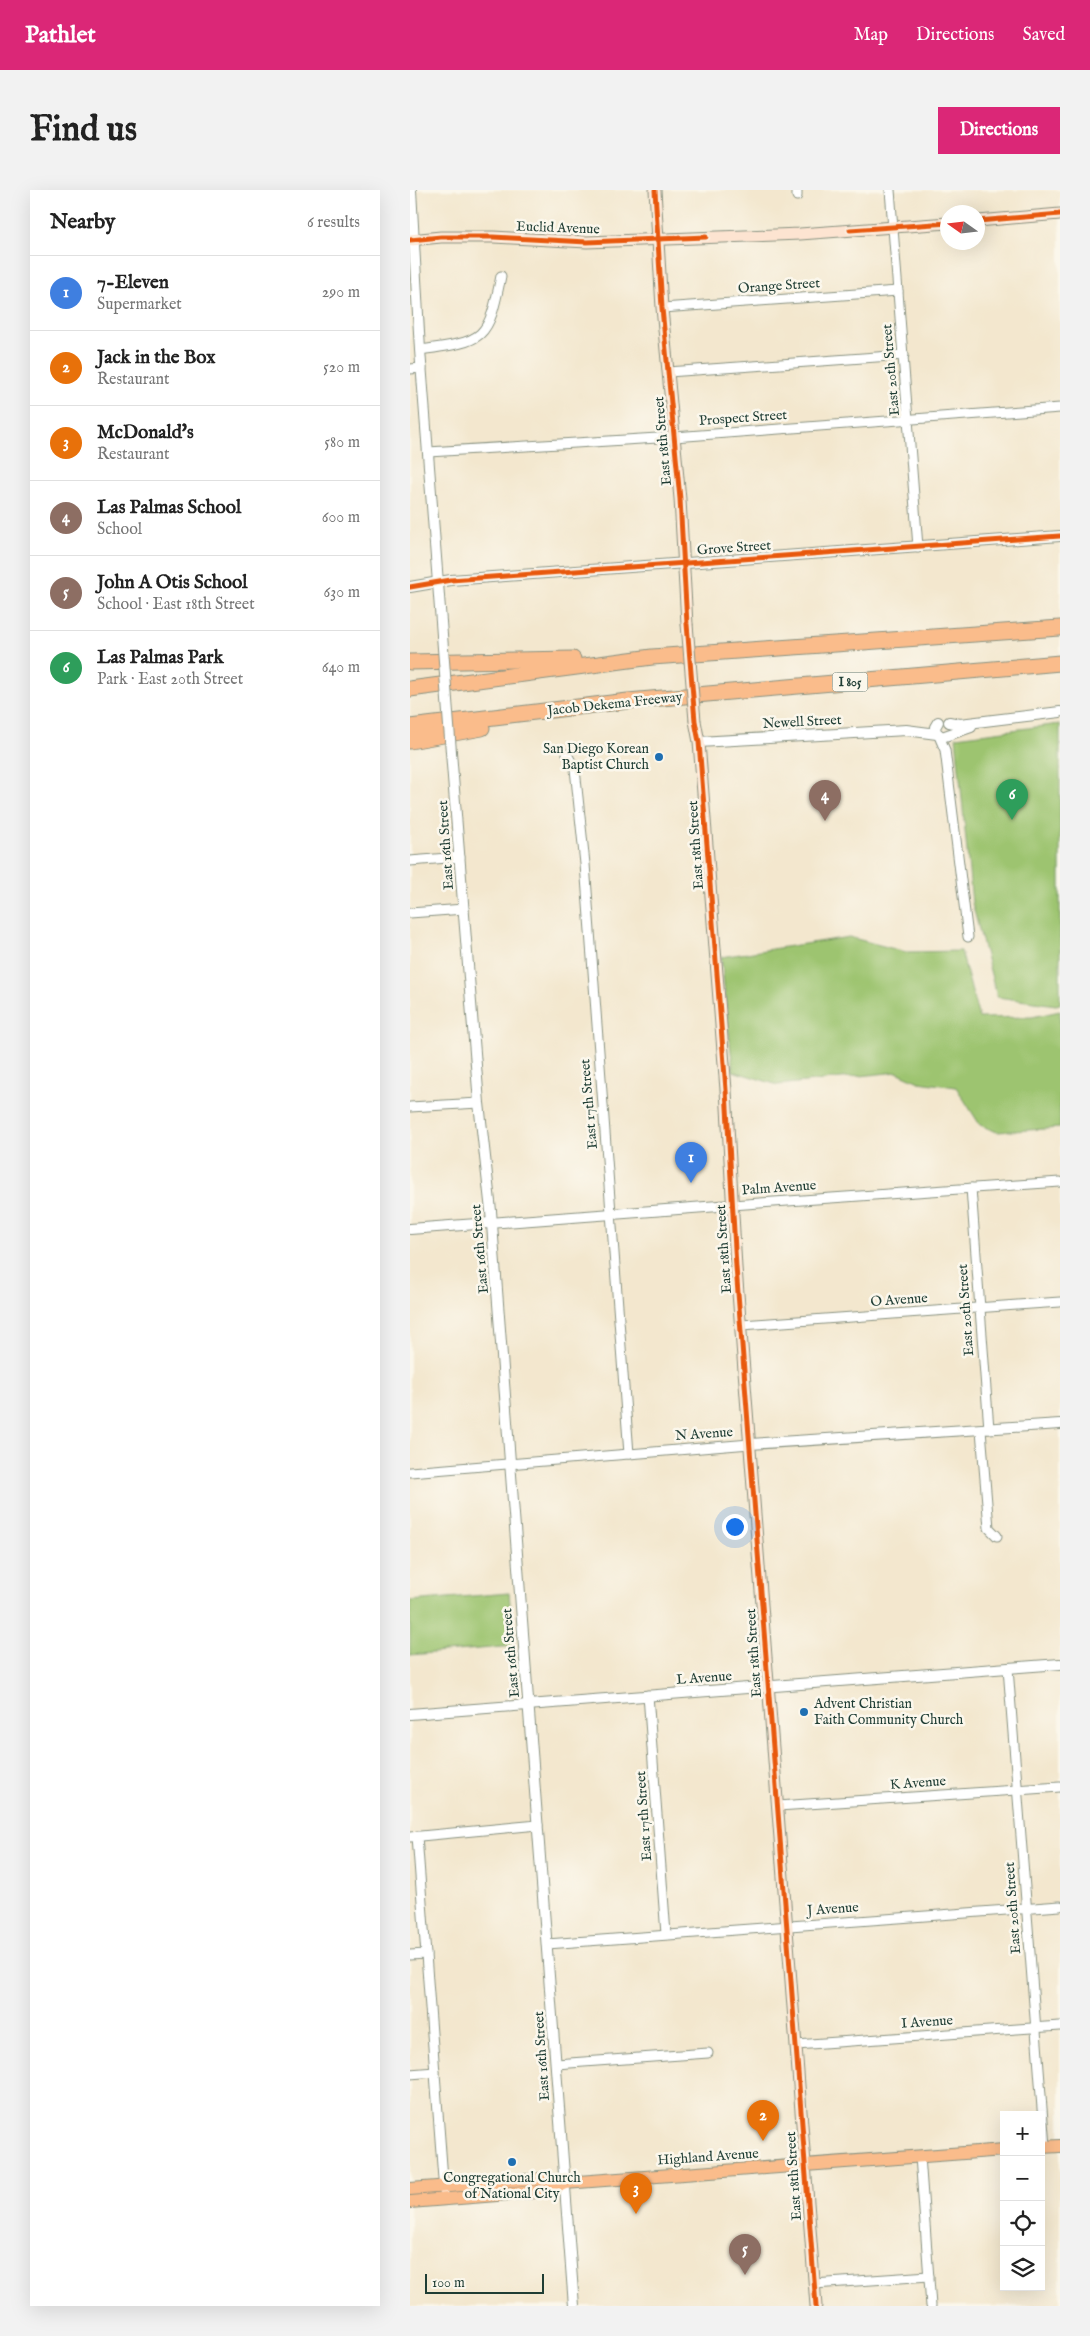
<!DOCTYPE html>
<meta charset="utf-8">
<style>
body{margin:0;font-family:"IM FELL English",serif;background:#f2f2f2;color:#222}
.controls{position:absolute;right:15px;bottom:15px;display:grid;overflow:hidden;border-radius:0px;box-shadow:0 5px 20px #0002}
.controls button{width:45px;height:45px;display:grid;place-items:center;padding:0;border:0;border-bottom:1px solid #e0e0e0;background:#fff;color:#222;font:25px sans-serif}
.compass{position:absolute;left:530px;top:15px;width:45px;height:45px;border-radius:50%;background:#fff;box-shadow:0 5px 20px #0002;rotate:284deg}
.scale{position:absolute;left:15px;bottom:12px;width:119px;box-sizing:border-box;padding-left:5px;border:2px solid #1f3d34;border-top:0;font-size:14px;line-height:18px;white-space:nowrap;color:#1f3d34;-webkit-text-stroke:4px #fbf7ec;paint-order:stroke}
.you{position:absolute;left:324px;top:1336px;width:18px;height:18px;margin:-12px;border:4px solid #fff;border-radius:50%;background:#1a73e8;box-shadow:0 0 0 8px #1a73e833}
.badge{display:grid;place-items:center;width:32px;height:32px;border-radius:50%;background:#db2777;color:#fff;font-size:16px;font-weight:700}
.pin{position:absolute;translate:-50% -41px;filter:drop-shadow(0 1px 2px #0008)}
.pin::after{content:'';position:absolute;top:26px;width:18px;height:15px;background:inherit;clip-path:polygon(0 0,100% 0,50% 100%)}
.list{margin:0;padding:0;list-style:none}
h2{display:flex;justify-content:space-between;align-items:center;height:65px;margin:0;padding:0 20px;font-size:21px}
h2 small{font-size:16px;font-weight:400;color:#767676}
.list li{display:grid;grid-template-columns:32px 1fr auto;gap:15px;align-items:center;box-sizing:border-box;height:75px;padding:0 20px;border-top:1px solid #e0e0e0}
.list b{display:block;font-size:19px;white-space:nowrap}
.list p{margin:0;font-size:16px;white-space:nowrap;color:#767676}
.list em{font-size:16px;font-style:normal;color:#767676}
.icon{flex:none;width:28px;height:28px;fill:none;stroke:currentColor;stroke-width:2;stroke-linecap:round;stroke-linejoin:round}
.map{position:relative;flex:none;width:650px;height:2116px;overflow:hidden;border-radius:0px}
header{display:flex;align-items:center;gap:30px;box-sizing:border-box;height:70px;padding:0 25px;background:#db2777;color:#fff}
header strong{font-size:24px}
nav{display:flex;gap:28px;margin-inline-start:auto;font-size:18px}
.intro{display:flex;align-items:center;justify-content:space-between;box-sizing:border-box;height:120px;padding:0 30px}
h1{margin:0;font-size:35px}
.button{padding:12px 22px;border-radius:0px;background:#db2777;color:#fff;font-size:18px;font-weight:700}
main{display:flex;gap:30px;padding:0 30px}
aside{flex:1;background:#fff;border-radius:0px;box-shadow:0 5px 20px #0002}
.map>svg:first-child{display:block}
</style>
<header>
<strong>Pathlet</strong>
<nav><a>Map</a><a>Directions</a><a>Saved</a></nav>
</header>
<div class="intro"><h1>Find us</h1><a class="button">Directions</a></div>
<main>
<aside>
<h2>Nearby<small>6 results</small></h2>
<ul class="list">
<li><span class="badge" style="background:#3f7fe0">1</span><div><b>7-Eleven</b><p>Supermarket</p></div><em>290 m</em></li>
<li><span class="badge" style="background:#e8710a">2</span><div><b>Jack in the Box</b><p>Restaurant</p></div><em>520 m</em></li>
<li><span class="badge" style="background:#e8710a">3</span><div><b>McDonald's</b><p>Restaurant</p></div><em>580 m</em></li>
<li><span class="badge" style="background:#8d6e63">4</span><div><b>Las Palmas School</b><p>School</p></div><em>600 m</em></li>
<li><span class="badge" style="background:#8d6e63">5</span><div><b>John A Otis School</b><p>School · East 18th Street</p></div><em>630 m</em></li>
<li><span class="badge" style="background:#2e9e5b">6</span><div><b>Las Palmas Park</b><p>Park · East 20th Street</p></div><em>640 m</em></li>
</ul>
</aside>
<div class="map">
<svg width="650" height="2116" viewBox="0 0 650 2116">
<rect width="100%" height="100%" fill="#fbf7ec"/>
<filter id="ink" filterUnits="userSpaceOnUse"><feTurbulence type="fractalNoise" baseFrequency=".02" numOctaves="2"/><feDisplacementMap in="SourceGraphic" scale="10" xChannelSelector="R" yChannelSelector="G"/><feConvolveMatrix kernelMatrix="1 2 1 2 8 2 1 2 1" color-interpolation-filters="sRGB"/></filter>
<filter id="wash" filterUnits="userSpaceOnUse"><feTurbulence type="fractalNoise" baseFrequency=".0096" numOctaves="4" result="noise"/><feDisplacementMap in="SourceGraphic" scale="20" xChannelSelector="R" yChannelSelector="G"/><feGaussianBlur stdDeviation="1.12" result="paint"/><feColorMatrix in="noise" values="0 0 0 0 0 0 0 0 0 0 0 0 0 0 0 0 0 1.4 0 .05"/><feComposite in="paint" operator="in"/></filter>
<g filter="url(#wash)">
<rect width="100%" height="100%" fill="#f3e7ce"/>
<g fill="#9dc470" stroke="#5e8052">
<polygon points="650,534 650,814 646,815 587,807 562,713 546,547"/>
<polygon points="439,747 496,762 551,761 569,828 622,827 650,821 650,938 587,942 570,935 546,897 509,892 487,882 368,895 323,881 311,767"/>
<polygon points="99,1403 104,1456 0,1465 0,1411"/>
</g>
</g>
<g filter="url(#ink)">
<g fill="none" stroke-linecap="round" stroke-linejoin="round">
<defs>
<g id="minor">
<polyline points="387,0 387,6"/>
<polyline points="480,0 508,357"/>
<polyline points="252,118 488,101"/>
<path d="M10,160c65,-9 68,-9 81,-74"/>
<polyline points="0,179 12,178"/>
<polyline points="258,182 494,165"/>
<polyline points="18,262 264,247 650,218"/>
<polyline points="529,546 535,560 558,747"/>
<polyline points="157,564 165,579 175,674 219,1264"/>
<polyline points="0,671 50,667"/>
<polyline points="0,723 54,719"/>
<polyline points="0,917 69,913"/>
<polyline points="561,998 579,1239"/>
<polyline points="322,1015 650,992"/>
<polyline points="331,1135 650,1112"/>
<polyline points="571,1240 579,1338 587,1346"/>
<polyline points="0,1282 340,1254"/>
<polyline points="598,1478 635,1957"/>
<polyline points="238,1505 256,1744"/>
<polyline points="368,1616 650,1597"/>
<polyline points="7,1646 34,2002"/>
<polyline points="0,1647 128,1635"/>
<polyline points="137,1754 650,1716"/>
<polyline points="0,1765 16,1764"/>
<polyline points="386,1855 650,1836"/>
<polyline points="146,1874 298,1863"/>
<polyline points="0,1884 25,1882"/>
<polyline points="510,1966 521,2116"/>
<polyline points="404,2094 519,2086"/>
</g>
<g id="tertiary">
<polyline points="1,0 10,160 32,445"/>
<polyline points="0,397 41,390 650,346"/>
<polyline points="528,532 525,537 526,542 532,547 561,537"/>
<polyline points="539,532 550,534 650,522"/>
<polyline points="289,552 496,540 527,544"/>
<polyline points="41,562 69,913 81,1021 164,2116"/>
<polyline points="0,1039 322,1015"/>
<polyline points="340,1254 650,1234"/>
<polyline points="0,1524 650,1474"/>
</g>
<g id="secondary">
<polyline points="245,0 252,118 270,309 277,434"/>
<polyline points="568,31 650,24"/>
<polyline points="0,50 31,47 83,47 177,52 390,44 538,33"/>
<polyline points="285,531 289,552 316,900 326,1077 406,2116"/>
</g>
<g id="primary">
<polyline points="631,1957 650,1956"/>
<polyline points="0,1999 131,1989 155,1993 594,1960"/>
<polyline points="0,2012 137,2001 155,1993"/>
</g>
<g id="motorway">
<polyline points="0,472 163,469"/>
<polyline points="0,499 242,467 650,438"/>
<polyline points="0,537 218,511 650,473"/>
<polyline points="0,551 72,538"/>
</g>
</defs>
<use href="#minor" stroke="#899281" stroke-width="11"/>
<use href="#tertiary" stroke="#899281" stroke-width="12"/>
<use href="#secondary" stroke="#899281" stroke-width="13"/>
<use href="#primary" stroke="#899281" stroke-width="14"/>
<use href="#motorway" stroke="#899281" stroke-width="17"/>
<use href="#minor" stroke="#fff" stroke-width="9"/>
<use href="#tertiary" stroke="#fff" stroke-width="10"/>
<use href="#secondary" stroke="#fde4d1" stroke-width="11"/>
<use href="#primary" stroke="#fabc8b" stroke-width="12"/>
<use href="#motorway" stroke="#fabc8b" stroke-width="15"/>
<defs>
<polyline id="tertiary-bridge" points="32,445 41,562"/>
<polyline id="secondary-bridge" points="277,434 285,531"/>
</defs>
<use href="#tertiary-bridge" stroke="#899281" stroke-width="12" stroke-linecap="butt"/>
<use href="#secondary-bridge" stroke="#899281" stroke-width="13" stroke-linecap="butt"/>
<use href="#tertiary-bridge" stroke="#fff" stroke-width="10"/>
<use href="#secondary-bridge" stroke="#fde4d1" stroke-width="11"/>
<defs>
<g id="cycleway">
<polyline points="245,0 252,118 270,309 277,434 285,531 289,552 316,900 326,1077 406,2116"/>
<polyline points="568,31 650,24"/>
<polyline points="440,40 538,33"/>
<polyline points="0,50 31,47 83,47 177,52 296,47"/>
<polyline points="0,397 41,390 650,346"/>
</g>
</defs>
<use href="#cycleway" stroke="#fbf7ec" stroke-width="8"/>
<use href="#cycleway" stroke="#e8590c" stroke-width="5"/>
</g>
</g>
<g fill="#1f6fb2" stroke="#fbf7ec" stroke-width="2">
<circle cx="249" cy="567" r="5"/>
<circle cx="394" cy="1522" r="5"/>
<circle cx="102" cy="1972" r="5"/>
</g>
<g text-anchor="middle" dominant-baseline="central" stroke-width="5" stroke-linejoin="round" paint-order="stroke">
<rect fill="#fbf7ec" stroke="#61756b" stroke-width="1" x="422.5" y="482.5" width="35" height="19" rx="4"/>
<g font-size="12" font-weight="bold" fill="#1f3d34">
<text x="440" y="492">I 805</text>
</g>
<g font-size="14" fill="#1f3d34" stroke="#fbf7ec">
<text transform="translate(148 38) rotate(2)">Euclid Avenue</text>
<text transform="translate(369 96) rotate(-4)">Orange Street</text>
<text transform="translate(481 180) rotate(-95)">East 20th Street</text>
<text transform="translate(333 228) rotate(-4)">Prospect Street</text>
<text transform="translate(253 251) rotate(-95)">East 18th Street</text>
<text transform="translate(324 358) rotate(-4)">Grove Street</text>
<text transform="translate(205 514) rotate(-6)">Jacob Dekema Freeway</text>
<text transform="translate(392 532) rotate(-3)">Newell Street</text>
<text transform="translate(36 655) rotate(-94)">East 16th Street</text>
<text transform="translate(286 655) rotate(-94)">East 18th Street</text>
<text transform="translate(179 914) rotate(-95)">East 17th Street</text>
<text transform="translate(369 998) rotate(-4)">Palm Avenue</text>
<text transform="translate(70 1059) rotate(-95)">East 16th Street</text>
<text transform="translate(314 1059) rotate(-94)">East 18th Street</text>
<text transform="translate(489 1110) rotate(-4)">O Avenue</text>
<text transform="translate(556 1120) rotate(-94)">East 20th Street</text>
<text transform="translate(294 1244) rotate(-4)">N Avenue</text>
<text transform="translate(101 1463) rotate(-95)">East 16th Street</text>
<text transform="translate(344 1463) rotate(-94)">East 18th Street</text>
<text transform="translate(294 1488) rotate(-4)">L Avenue</text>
<text transform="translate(508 1593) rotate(-4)">K Avenue</text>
<text transform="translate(234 1626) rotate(-94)">East 17th Street</text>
<text transform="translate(603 1718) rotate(-94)">East 20th Street</text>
<text transform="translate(423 1719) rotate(-4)">J Avenue</text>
<text transform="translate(517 1832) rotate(-4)">I Avenue</text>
<text transform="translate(132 1866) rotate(-94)">East 16th Street</text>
<text transform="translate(298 1967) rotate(-4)">Highland Avenue</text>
<text transform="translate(384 1986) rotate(-94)">East 18th Street</text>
</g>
<g font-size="14" fill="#1f3d34" stroke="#fbf7ec" text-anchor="end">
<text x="239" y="559">San Diego Korean<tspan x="239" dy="16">Baptist Church</tspan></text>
<text x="404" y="1514" text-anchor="start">Advent Christian<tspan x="404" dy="16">Faith Community Church</tspan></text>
<text x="102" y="1988" text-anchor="middle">Congregational Church<tspan x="102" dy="16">of National City</tspan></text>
</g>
</g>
</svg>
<div class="controls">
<button>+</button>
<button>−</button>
<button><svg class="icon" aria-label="locate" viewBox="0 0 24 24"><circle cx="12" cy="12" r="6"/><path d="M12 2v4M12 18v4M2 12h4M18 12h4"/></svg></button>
<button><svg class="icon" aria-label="layers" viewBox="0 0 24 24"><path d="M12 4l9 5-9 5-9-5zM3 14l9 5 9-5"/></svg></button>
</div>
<svg class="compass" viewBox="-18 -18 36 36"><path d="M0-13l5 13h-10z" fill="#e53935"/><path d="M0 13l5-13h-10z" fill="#767676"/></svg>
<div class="scale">100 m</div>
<div class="you"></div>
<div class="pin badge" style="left:281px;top:993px;background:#3f7fe0">1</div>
<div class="pin badge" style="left:353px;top:1951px;background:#e8710a">2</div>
<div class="pin badge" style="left:226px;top:2024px;background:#e8710a">3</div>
<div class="pin badge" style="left:415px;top:631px;background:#8d6e63">4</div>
<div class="pin badge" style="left:335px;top:2085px;background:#8d6e63">5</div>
<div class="pin badge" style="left:602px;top:630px;background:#2e9e5b">6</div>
</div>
</main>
